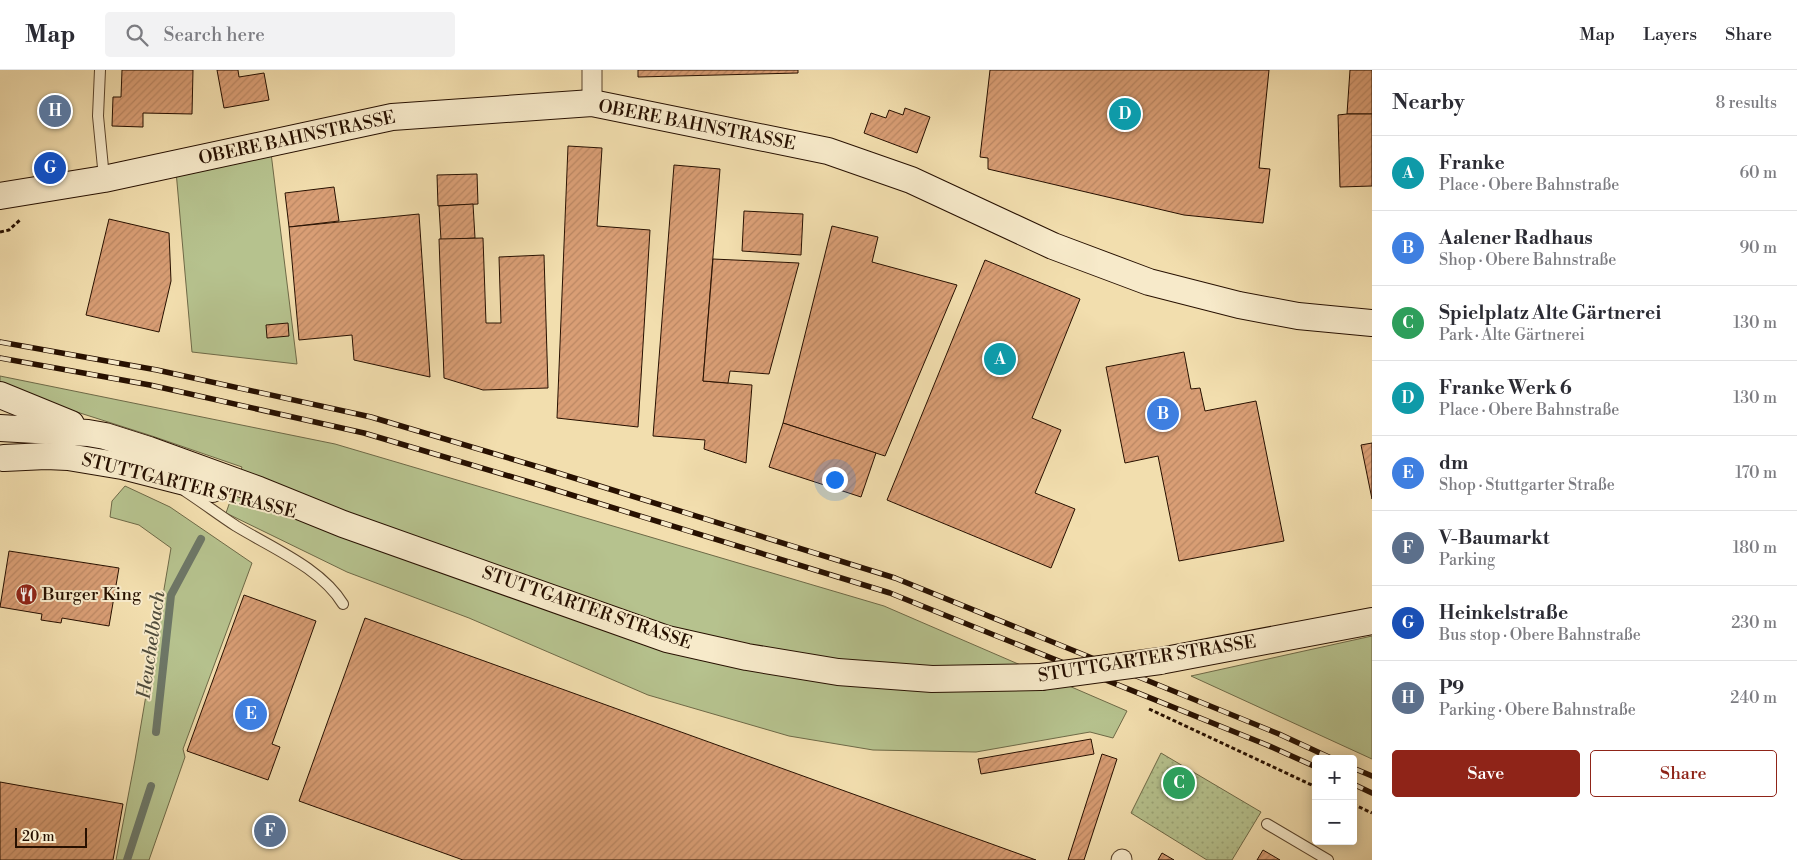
<!DOCTYPE html>
<meta charset="utf-8">
<style>
body{margin:0;font-family:"Libre Bodoni",serif;background:#f2f2f3;color:#2b2b33}
.controls{position:absolute;right:15px;bottom:15px;display:grid;overflow:hidden;border-radius:5px;box-shadow:0 2px 12px #0003}
.controls button{width:45px;height:45px;display:grid;place-items:center;padding:0;border:0;border-bottom:1px solid #e1e1e2;background:#fff;color:#2b2b33;font:25px sans-serif}
.scale{position:absolute;left:15px;bottom:12px;width:72px;box-sizing:border-box;padding-left:5px;border:2px solid #271000;border-top:0;font-size:14px;line-height:18px;white-space:nowrap;color:#271000;-webkit-text-stroke:4px #f7eaca;paint-order:stroke}
.you{position:absolute;left:834px;top:409px;width:18px;height:18px;margin:-12px;border:4px solid #fff;border-radius:50%;background:#1a73e8;box-shadow:0 0 0 8px #1a73e833}
.badge{display:grid;place-items:center;width:32px;height:32px;border-radius:50%;background:#8f2418;color:#fff;font-size:16px;font-weight:700}
.pin{position:absolute;translate:-50% -50%;border:2px solid #fff;box-shadow:0 1px 5px #0006}
.list{margin:0;padding:0;list-style:none}
h2{display:flex;justify-content:space-between;align-items:center;height:65px;margin:0;padding:0 20px;font-size:21px}
h2 small{font-size:16px;font-weight:400;color:#7c7c81}
.list li{display:grid;grid-template-columns:32px 1fr auto;gap:15px;align-items:center;box-sizing:border-box;height:75px;padding:0 20px;border-top:1px solid #e1e1e2}
.list b{display:block;font-size:19px;white-space:nowrap}
.list p{margin:0;font-size:16px;white-space:nowrap;color:#7c7c81}
.list em{font-size:16px;font-style:normal;color:#7c7c81}
.actions{display:flex;gap:10px;padding:15px 20px}
.actions a{flex:1;padding:11px 0;border:1px solid #8f2418;border-radius:5px;text-align:center;font-size:18px;color:#8f2418}
.actions .main{background:#8f2418;color:#fff}
.icon{flex:none;width:28px;height:28px;fill:none;stroke:currentColor;stroke-width:2;stroke-linecap:round;stroke-linejoin:round}
.map{position:relative;flex:none;width:1372px;height:790px;overflow:hidden}
header{display:flex;align-items:center;gap:30px;box-sizing:border-box;height:70px;padding:0 25px;background:#fff;border-bottom:1px solid #e1e1e2}
header strong{font-size:24px}
nav{display:flex;gap:28px;margin-inline-start:auto;font-size:18px}
.search{width:350px;height:45px;background:#f2f2f3;display:flex;align-items:center;gap:12px;box-sizing:border-box;padding:0 18px;border-radius:5px;color:#7c7c81;font-size:19px}
main{display:flex}
aside{flex:1;background:#fff}
.map>svg:first-child{display:block}
</style>
<header>
<strong>Map</strong>
<div class="search"><svg class="icon" aria-label="search" viewBox="0 0 24 24"><circle cx="10" cy="10" r="6"/><path d="M15 15l6 6"/></svg>Search here</div>
<nav><a>Map</a><a>Layers</a><a>Share</a></nav>
</header>
<main>
<div class="map">
<svg width="1372" height="790" viewBox="0 0 1372 790">
<defs>
<pattern id="park-dots" width="8" height="8" patternUnits="userSpaceOnUse" patternTransform="scale(1.25)"><rect width="8" height="8" fill="#b6c28e"/><path d="M2 2h.1M6 6h.1" fill="none" stroke="#9ca679" stroke-width="1.8" stroke-linecap="round"/></pattern>
<pattern id="building-hatch" width="6" height="6" patternUnits="userSpaceOnUse" patternTransform="scale(1.25)"><rect width="6" height="6" fill="#d99e75"/><path d="M-1 1l2-2M0 6l6-6M5 7l2-2" fill="none" stroke="#ba8763"/></pattern>
</defs>
<rect width="100%" height="100%" fill="#f2deae"/>
<filter id="stains"><feTurbulence type="fractalNoise" baseFrequency=".004" numOctaves="4"/><feColorMatrix values="0 0 0 0 .2 0 0 0 0 .09 0 0 0 0 .02 0 0 0 .5 -.17"/></filter>
<radialGradient id="worn" r=".72"><stop offset=".6" stop-color="#630" stop-opacity="0"/><stop offset="1" stop-color="#630" stop-opacity=".3"/></radialGradient>
<g fill="#b6c28e" stroke="#6e6947">
<polygon points="271,83 297,294 192,282 176,101"/>
<polygon points="0,306 335,374 884,536 1127,641 1113,668 1090,662 976,682 873,680 789,666 648,625 469,548 347,502 226,443 242,397 152,366 30,327 0,313"/>
<polygon points="125,416 170,437 252,493 183,679 185,687 149,790 116,790 135,690 171,478 139,455 110,447 112,431"/>
<polygon points="1372,566 1372,689 1191,606"/>
</g>
<polygon fill="url(#park-dots)" stroke="#6e6947" points="1161,683 1261,742 1232,790 1207,790 1131,743"/>
<g fill="none" stroke-linecap="round" stroke-linejoin="round">
<g stroke="#6d7767" stroke-width="8">
<polyline points="156,662 171,525 201,469"/>
<polyline points="127,790 151,716"/>
</g>
</g>
<g fill="url(#building-hatch)" stroke="#271000">
<polygon points="122,0 193,0 192,44 143,43 143,57 112,56 113,27 121,27"/>
<polygon points="217,0 238,0 239,7 264,3 269,30 224,38"/>
<polygon points="638,0 798,0 798,3 638,7"/>
<polygon points="990,0 1269,0 1259,98 1270,99 1263,153 1184,145 988,99 988,88 980,87"/>
<polygon points="1350,0 1372,0 1372,44 1347,44"/>
<polygon points="905,38 930,47 917,83 864,63 871,43 886,48 889,40 903,45"/>
<polygon points="1347,44 1372,44 1372,116 1340,117 1338,45"/>
<polygon points="568,76 602,78 597,156 650,160 638,357 557,348"/>
<polygon points="674,95 720,99 703,311 752,315 746,393 704,379 705,370 653,366"/>
<polygon points="477,104 478,134 438,136 437,105"/>
<polygon points="334,117 339,151 289,157 285,123"/>
<polygon points="473,134 475,168 441,170 439,136"/>
<polygon points="744,141 803,144 801,185 742,181"/>
<polygon points="419,144 430,307 354,290 352,265 299,270 289,157"/>
<polygon points="109,149 169,163 171,211 159,262 86,245"/>
<polygon points="832,156 878,167 872,192 957,215 885,386 783,353"/>
<polygon points="483,168 486,253 501,253 499,187 544,185 548,318 483,320 444,308 439,169"/>
<polygon points="713,189 799,193 769,304 730,301 728,313 703,311"/>
<polygon points="985,190 1080,229 1032,348 1061,360 1035,423 1075,439 1051,498 887,430"/>
<polygon points="288,253 289,266 267,268 266,255"/>
<polygon points="1184,282 1191,319 1200,318 1205,341 1256,331 1284,471 1179,491 1158,386 1125,393 1106,297"/>
<polygon points="783,353 876,383 861,427 769,397"/>
<polygon points="1372,373 1372,429 1361,375"/>
<polygon points="9,481 119,498 109,556 62,548 61,553 41,550 42,544 0,537"/>
<polygon points="244,525 316,551 272,674 280,677 268,710 187,681"/>
<polygon points="365,548 1036,790 463,790 299,731"/>
<polygon points="1091,669 1094,684 981,704 978,689"/>
<polygon points="1102,684 1117,689 1084,790 1068,790"/>
<polygon points="0,712 123,734 113,790 0,790"/>
<polygon points="1263,780 1280,790 1257,790"/>
<polygon points="1162,783 1174,790 1158,790"/>
</g>
<g fill="none" stroke-linecap="round" stroke-linejoin="round">
<defs>
<g id="lane">
<polyline points="100,0 98,46 104,108"/>
<path d="M185,421c17,11 34,24 51,35 36,22 85,42 107,78"/>
<polyline points="1267,754 1328,790"/>
</g>
<g id="street">
<polyline points="592,33 592,0"/>
<polyline points="1121,790 1122,789"/>
</g>
<g id="secondary">
<polyline points="0,126 104,109 392,47 592,33 828,81 911,110 1053,176 1149,212 1239,235 1298,246 1372,253"/>
<polyline points="0,325 71,354"/>
<polyline points="0,358 88,363 105,366 149,380 259,420 343,454 667,569 747,587 838,602 932,609 1041,607"/>
<polyline points="4,388 46,386 68,387 122,396 212,419"/>
<polyline points="1160,591 1372,551"/>
</g>
</defs>
<use href="#lane" stroke="#5a442c" stroke-width="12"/>
<use href="#street" stroke="#5a442c" stroke-width="21"/>
<use href="#secondary" stroke="#271000" stroke-width="28"/>
<g stroke="#271000" stroke-width="3" stroke-dasharray="4 2.5" stroke-linecap="butt">
<polyline points="0,162 9,160 21,149"/>
<polyline points="1149,639 1316,717"/>
<polyline points="1353,734 1372,743"/>
</g>
<use href="#lane" stroke="#f7eaca" stroke-width="10"/>
<use href="#street" stroke="#f7eaca" stroke-width="19"/>
<use href="#secondary" stroke="#f7eaca" stroke-width="26"/>
<defs>
<g id="rail">
<polyline points="0,272 157,300 371,347 542,398 895,508 1279,664 1333,689"/>
<polyline points="0,288 150,315 364,363 536,414 890,523 1267,675 1316,697"/>
<polyline points="1353,698 1372,706"/>
<polyline points="1353,714 1372,723"/>
</g>
</defs>
<use href="#rail" stroke="#271000" stroke-width="5.5"/>
<use href="#rail" stroke="#f7eaca" stroke-width="4" stroke-dasharray="11" stroke-linecap="butt"/>
<defs>
<polyline id="secondary-bridge" points="1041,607 1160,591"/>
</defs>
<use href="#secondary-bridge" stroke="#271000" stroke-width="28" stroke-linecap="butt"/>
<use href="#secondary-bridge" stroke="#f7eaca" stroke-width="26"/>
</g>
<defs>
<symbol id="restaurant-disc" viewBox="-11 -11 22 22"><circle r="9.5" fill="#8f2418" stroke="#f7eaca"/><path d="M-5-6h1v4h1v-4h1v4h1v-4h1v5L-1.5 .5V6h-2V.5L-5-1ZM5-6V6H3V1.5H1.5Q1.5-4 5-6Z" fill="#fff"/></symbol>
</defs>
<g fill-rule="evenodd">
<use href="#restaurant-disc" x="14" y="512" width="25" height="25"/>
</g>
<g text-anchor="middle" dominant-baseline="central" stroke-width="4" stroke-linejoin="round" paint-order="stroke">
<g font-size="18" fill="#271000" stroke="#f7eaca">
<text transform="translate(697 55) rotate(11)">OBERE BAHNSTRASSE</text>
<text transform="translate(297 68) rotate(-12)">OBERE BAHNSTRASSE</text>
<text transform="translate(189 416) rotate(14)">STUTTGARTER STRASSE</text>
<text transform="translate(587 538) rotate(19)">STUTTGARTER STRASSE</text>
<text transform="translate(1147 589) rotate(-9)">STUTTGARTER STRASSE</text>
</g>
<g font-size="18" fill="#271000" stroke="#f7eaca" text-anchor="start">
<text x="42" y="524">Burger King</text>
</g>
<g font-size="19" font-style="italic" fill="#504c3c" stroke="#f7eaca">
<text transform="translate(151 575) rotate(-82)">Heuchelbach</text>
</g>
</g>
<rect width="100%" height="100%" filter="url(#stains)"/>
<rect width="100%" height="100%" fill="url(#worn)"/>
</svg>
<div class="controls">
<button>+</button>
<button>−</button>
</div>
<div class="scale">20 m</div>
<div class="you"></div>
<div class="pin badge" style="left:1000px;top:289px;background:#0f9aa8">A</div>
<div class="pin badge" style="left:1163px;top:344px;background:#3f7fe0">B</div>
<div class="pin badge" style="left:1179px;top:713px;background:#2e9e5b">C</div>
<div class="pin badge" style="left:1125px;top:44px;background:#0f9aa8">D</div>
<div class="pin badge" style="left:251px;top:644px;background:#3f7fe0">E</div>
<div class="pin badge" style="left:270px;top:761px;background:#5c6f8a">F</div>
<div class="pin badge" style="left:50px;top:98px;background:#1a4fb4">G</div>
<div class="pin badge" style="left:55px;top:41px;background:#5c6f8a">H</div>
</div>
<aside>
<h2>Nearby<small>8 results</small></h2>
<ul class="list">
<li><span class="badge" style="background:#0f9aa8">A</span><div><b>Franke</b><p>Place · Obere Bahnstraße</p></div><em>60 m</em></li>
<li><span class="badge" style="background:#3f7fe0">B</span><div><b>Aalener Radhaus</b><p>Shop · Obere Bahnstraße</p></div><em>90 m</em></li>
<li><span class="badge" style="background:#2e9e5b">C</span><div><b>Spielplatz Alte Gärtnerei</b><p>Park · Alte Gärtnerei</p></div><em>130 m</em></li>
<li><span class="badge" style="background:#0f9aa8">D</span><div><b>Franke Werk 6</b><p>Place · Obere Bahnstraße</p></div><em>130 m</em></li>
<li><span class="badge" style="background:#3f7fe0">E</span><div><b>dm</b><p>Shop · Stuttgarter Straße</p></div><em>170 m</em></li>
<li><span class="badge" style="background:#5c6f8a">F</span><div><b>V-Baumarkt</b><p>Parking</p></div><em>180 m</em></li>
<li><span class="badge" style="background:#1a4fb4">G</span><div><b>Heinkelstraße</b><p>Bus stop · Obere Bahnstraße</p></div><em>230 m</em></li>
<li><span class="badge" style="background:#5c6f8a">H</span><div><b>P9</b><p>Parking · Obere Bahnstraße</p></div><em>240 m</em></li>
</ul>
<div class="actions"><a class="main">Save</a><a>Share</a></div>
</aside>
</main>
